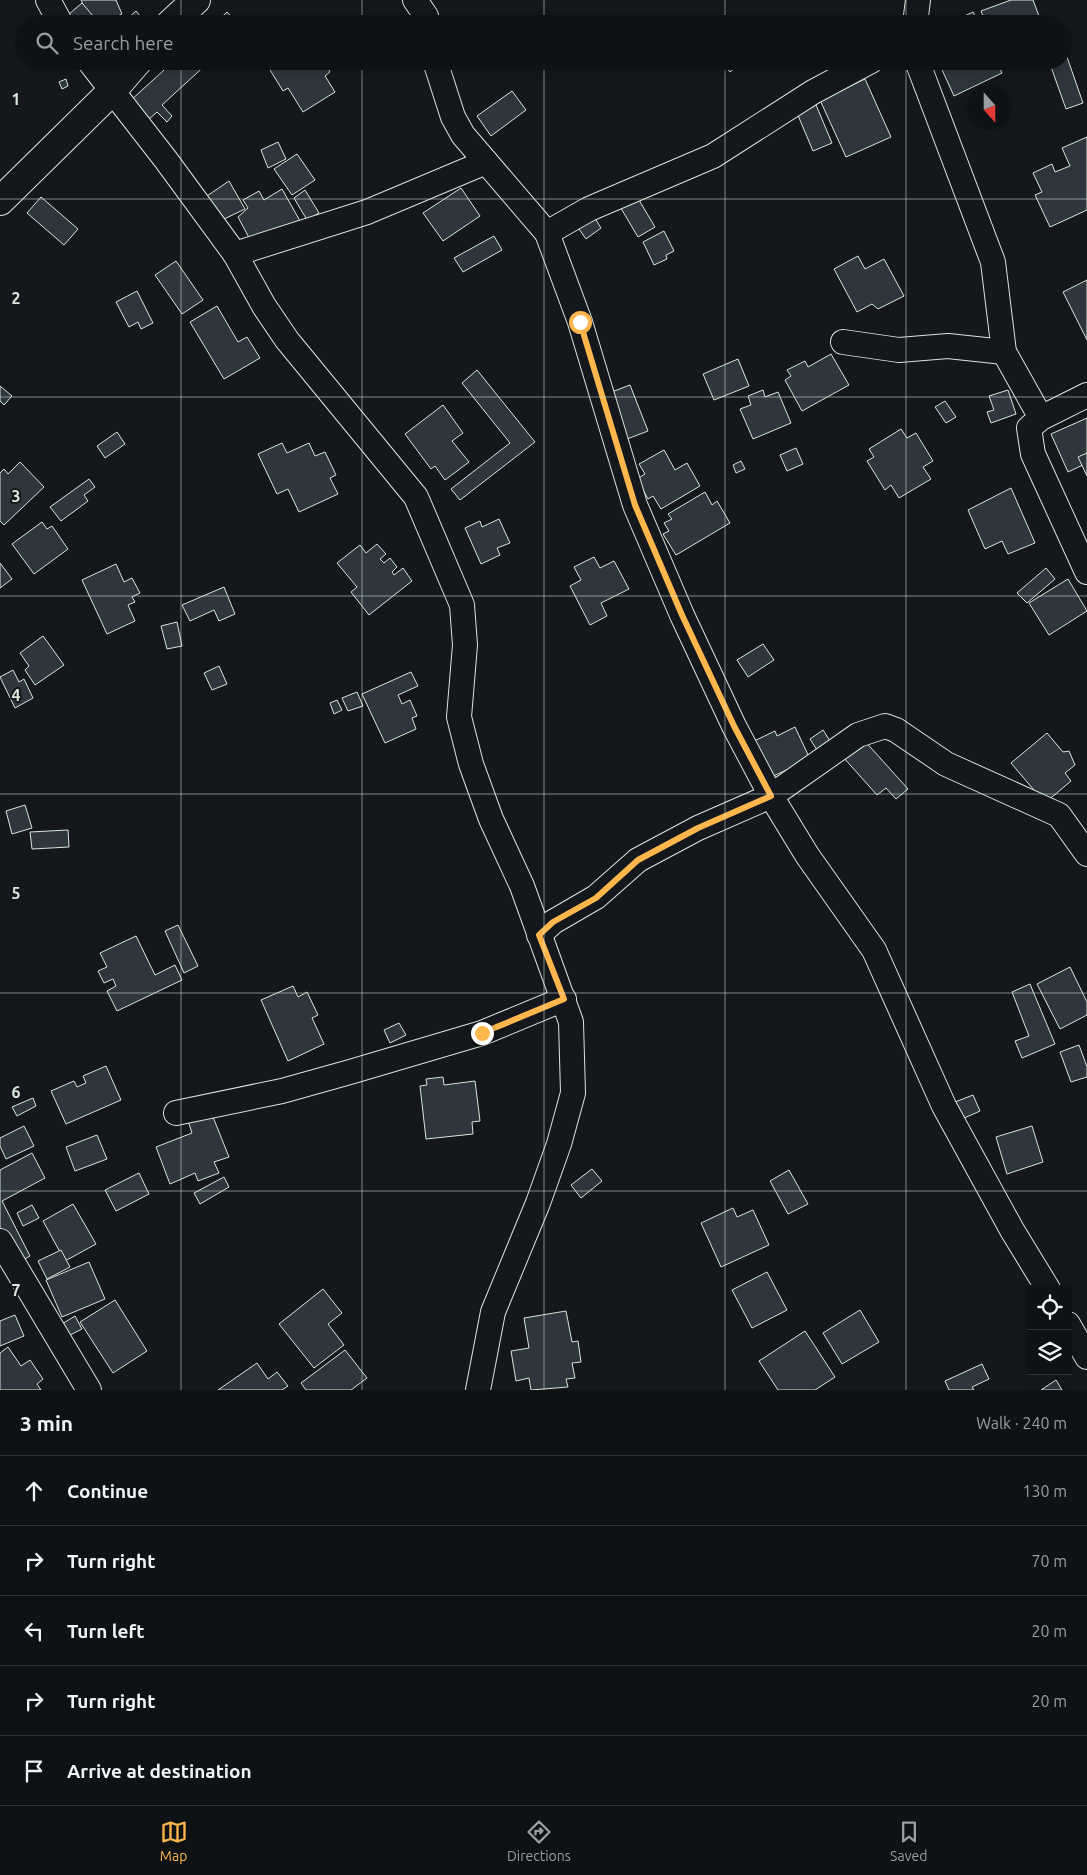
<!DOCTYPE html>
<meta charset="utf-8">
<style>
body{margin:0;font-family:Ubuntu,sans-serif;background:#181b1e;color:#f1f3f6}
.controls{position:absolute;right:15px;bottom:15px;display:grid;overflow:hidden;border-radius:0px;box-shadow:0 2px 12px #0003}
.controls button{width:45px;height:45px;display:grid;place-items:center;padding:0;border:0;border-bottom:1px solid #2f3234;background:#0f1215;color:#f1f3f6;font:25px sans-serif}
.compass{position:absolute;left:967px;top:85px;width:45px;height:45px;border-radius:50%;background:#0f1215;box-shadow:0 2px 12px #0003;rotate:159deg}
.stop{position:absolute;width:15px;height:15px;margin:-11px;border:4px solid #ffb74d;border-radius:50%;background:#fff}
.stop.end{background:#ffb74d;border-color:#fff;box-shadow:0 1px 5px #0008}
.list{margin:0;padding:0;list-style:none}
h2{display:flex;justify-content:space-between;align-items:center;height:65px;margin:0;padding:0 20px;font-size:21px}
h2 small{font-size:16px;font-weight:400;color:#9b9ea0}
.list li{display:grid;grid-template-columns:32px 1fr auto;gap:15px;align-items:center;box-sizing:border-box;height:70px;padding:0 20px;border-top:1px solid #2f3234}
.list b{display:block;font-size:19px;white-space:nowrap}
.list em{font-size:16px;font-style:normal;color:#9b9ea0}
.icon{flex:none;width:28px;height:28px;fill:none;stroke:currentColor;stroke-width:2;stroke-linecap:round;stroke-linejoin:round}
.map{position:relative;flex:none;width:1087px;height:1390px;overflow:hidden}
.search{position:absolute;background:#0f1215;box-shadow:0 2px 12px #0003;left:15px;right:15px;top:15px;height:55px;display:flex;align-items:center;gap:12px;box-sizing:border-box;padding:0 18px;border-radius:28px;color:#9b9ea0;font-size:19px}
.sheet{height:415px;background:#0f1215}
nav{display:flex;justify-content:space-around;align-items:center;box-sizing:border-box;height:70px;border-top:1px solid #2f3234;background:#0f1215;font-size:14px;color:#9b9ea0}
nav a{display:grid;justify-items:center;gap:2px}
nav .on{color:#ffb74d}
.map>svg:first-child{display:block}
</style>
<div class="map">
<svg width="1087" height="1390" viewBox="0 0 1087 1390">
<rect width="100%" height="100%" fill="#14181c"/>
<g fill="#2c363c" stroke="#d8e6dc">
<polygon points="81,0 116,0 122,14 100,24 92,24"/>
<polygon points="1011,0 1033,0 1042,24 1007,24 1006,21 986,24 981,11"/>
<polygon points="82,3 100,24 78,24 69,14"/>
<polygon points="136,11 146,23 121,24"/>
<polygon points="227,12 238,24 214,24"/>
<polygon points="973,12 979,24 948,24"/>
<polygon points="1067,57 1083,103 1066,109 1050,64 1063,61"/>
<polygon points="174,61 210,61 162,105 172,116 167,122 157,112 148,120 130,101"/>
<polygon points="274,61 323,61 330,72 325,76 335,92 303,112 288,88 283,91 267,65"/>
<polygon points="453,61 475,61 457,69"/>
<polygon points="721,61 743,61 730,72"/>
<polygon points="938,61 996,61 1002,73 954,96"/>
<polygon points="1016,61 1037,61 1019,69"/>
<polygon points="66,79 68,86 62,89 59,82"/>
<polygon points="865,79 891,137 846,157 820,100"/>
<polygon points="512,91 526,110 491,136 477,116"/>
<polygon points="816,105 832,143 813,151 797,113"/>
<polygon points="1087,137 1087,210 1050,227 1035,195 1042,192 1033,173 1052,164 1055,172 1070,166 1062,148"/>
<polygon points="278,142 286,159 268,168 261,150"/>
<polygon points="297,154 315,180 292,195 274,169"/>
<polygon points="229,181 245,209 220,221 204,198"/>
<polygon points="461,188 480,216 443,241 423,213"/>
<polygon points="282,189 300,221 254,247 238,217 248,208 243,200 259,191 264,200"/>
<polygon points="305,190 319,213 307,220 294,198"/>
<polygon points="636,195 655,227 638,237 619,205"/>
<polygon points="41,197 78,229 64,245 27,213"/>
<polygon points="593,215 601,228 586,239 577,226"/>
<polygon points="664,231 674,251 666,255 667,259 654,265 643,242"/>
<polygon points="494,236 502,250 463,272 454,258"/>
<polygon points="858,256 865,269 884,259 904,296 878,309 872,304 857,312 834,269"/>
<polygon points="176,261 203,300 182,314 155,275"/>
<polygon points="1087,280 1087,340 1063,292"/>
<polygon points="137,291 153,323 141,329 138,322 129,327 116,302"/>
<polygon points="217,306 238,342 247,337 260,358 224,379 190,322"/>
<polygon points="831,354 849,385 802,411 785,380 791,376 787,370 805,361 808,367"/>
<polygon points="738,359 749,386 714,400 703,374"/>
<polygon points="477,370 535,442 460,500 451,489 510,443 462,383"/>
<polygon points="630,385 648,431 627,439 609,393"/>
<polygon points="0,386 12,396 4,405 0,401"/>
<polygon points="763,390 765,397 778,392 791,423 753,439 740,409 751,405 748,396"/>
<polygon points="1008,390 1016,414 991,423 987,412 994,410 989,396"/>
<polygon points="945,401 956,417 946,423 935,407"/>
<polygon points="443,405 463,433 452,441 469,462 445,480 435,466 431,469 405,434"/>
<polygon points="1087,418 1087,463 1068,472 1051,434"/>
<polygon points="901,429 907,438 916,433 933,461 923,467 931,479 899,498 891,485 885,490 867,461 874,457 869,449"/>
<polygon points="117,432 125,444 105,458 97,446"/>
<polygon points="282,443 287,453 309,443 315,456 325,452 336,475 330,478 338,494 299,512 288,489 277,494 258,454"/>
<polygon points="796,448 803,464 787,471 780,455"/>
<polygon points="664,450 675,470 687,463 700,486 661,509 653,496 648,499 637,479 645,474 639,464"/>
<polygon points="1087,453 1087,476 1078,457"/>
<polygon points="741,461 745,469 736,473 733,465"/>
<polygon points="20,462 44,487 4,525 0,521 0,473 4,469 8,474"/>
<polygon points="89,479 95,487 84,495 88,501 61,521 50,507"/>
<polygon points="1011,488 1035,543 1008,554 1002,541 985,549 968,510"/>
<polygon points="705,492 712,505 717,501 730,523 676,555 663,534 669,531 664,523 672,519 668,514"/>
<polygon points="499,519 510,543 497,548 500,555 481,564 465,528 480,521 482,527"/>
<polygon points="42,522 47,529 52,526 68,549 34,574 12,544"/>
<polygon points="377,544 386,554 380,559 384,563 390,558 397,567 392,572 394,575 403,568 412,581 369,615 351,592 357,587 337,563 360,545 366,553"/>
<polygon points="594,557 600,568 614,561 629,589 601,603 607,616 590,625 570,586 581,580 574,567"/>
<polygon points="0,563 12,579 0,588"/>
<polygon points="116,564 124,582 132,578 140,593 132,597 135,602 128,605 135,621 107,634 82,580"/>
<polygon points="1046,568 1055,579 1027,603 1017,593"/>
<polygon points="1068,579 1087,611 1049,635 1029,603"/>
<polygon points="224,587 235,614 219,621 214,610 190,621 182,605"/>
<polygon points="177,622 182,646 167,649 161,626"/>
<polygon points="43,636 64,665 35,685 25,670 29,666 20,653"/>
<polygon points="763,644 774,660 748,677 737,660"/>
<polygon points="219,666 227,684 212,690 204,673"/>
<polygon points="13,670 19,682 24,679 33,698 15,708 0,677"/>
<polygon points="411,672 418,686 398,695 402,704 410,700 417,716 412,718 416,729 385,743 362,694"/>
<polygon points="357,692 363,706 348,711 342,698"/>
<polygon points="337,700 342,710 334,714 330,703"/>
<polygon points="795,727 810,759 767,779 750,743 775,731 777,736"/>
<polygon points="823,730 830,741 817,750 810,739"/>
<polygon points="1047,733 1063,752 1069,751 1075,765 1065,773 1071,781 1045,803 1011,763"/>
<polygon points="863,739 908,789 896,799 886,788 877,795 843,757"/>
<polygon points="25,805 32,828 12,834 6,811"/>
<polygon points="68,830 69,847 32,849 30,832"/>
<polygon points="178,925 198,966 184,973 165,931"/>
<polygon points="136,936 155,975 175,965 182,980 117,1011 107,991 116,986 113,979 104,983 98,971 107,967 100,953"/>
<polygon points="1070,967 1087,1002 1087,1015 1060,1029 1037,984"/>
<polygon points="1030,984 1055,1044 1022,1058 1015,1041 1029,1036 1012,992"/>
<polygon points="293,986 298,997 307,992 318,1015 312,1018 324,1044 288,1061 261,1000"/>
<polygon points="399,1023 406,1035 390,1043 384,1030"/>
<polygon points="1079,1045 1087,1067 1087,1077 1071,1082 1060,1052"/>
<polygon points="106,1066 121,1100 66,1124 51,1091 74,1081 77,1087 86,1083 83,1076"/>
<polygon points="443,1077 444,1085 475,1081 480,1121 472,1122 473,1134 426,1139 420,1086 427,1085 426,1079"/>
<polygon points="973,1095 980,1111 962,1119 955,1102"/>
<polygon points="33,1098 36,1106 17,1116 12,1107"/>
<polygon points="211,1112 229,1157 214,1162 219,1173 198,1181 195,1173 170,1184 156,1147 192,1133 188,1121"/>
<polygon points="24,1126 34,1146 6,1159 0,1146 0,1138"/>
<polygon points="1032,1126 1043,1162 1007,1174 996,1137"/>
<polygon points="97,1135 107,1159 75,1171 66,1147"/>
<polygon points="32,1153 45,1178 2,1201 30,1256 17,1263 0,1230 0,1170"/>
<polygon points="592,1169 602,1181 581,1198 571,1185"/>
<polygon points="789,1170 808,1204 788,1214 770,1181"/>
<polygon points="139,1173 149,1194 116,1211 105,1190"/>
<polygon points="224,1177 229,1187 200,1204 194,1193"/>
<polygon points="73,1204 96,1244 65,1261 43,1221"/>
<polygon points="32,1205 39,1218 23,1226 17,1213"/>
<polygon points="733,1208 737,1217 753,1210 769,1245 721,1267 701,1223"/>
<polygon points="61,1250 70,1267 47,1279 38,1261"/>
<polygon points="89,1262 105,1299 62,1317 46,1280"/>
<polygon points="767,1272 787,1310 752,1328 732,1290"/>
<polygon points="323,1289 342,1313 328,1324 344,1345 314,1368 279,1324"/>
<polygon points="115,1300 147,1351 113,1373 80,1322"/>
<polygon points="860,1310 879,1342 842,1364 823,1333"/>
<polygon points="566,1311 572,1342 578,1341 581,1362 572,1363 575,1378 566,1379 568,1387 531,1390 529,1378 516,1381 511,1351 529,1348 524,1318"/>
<polygon points="15,1315 24,1336 0,1346 0,1321"/>
<polygon points="75,1316 82,1329 68,1336 62,1324"/>
<polygon points="805,1331 835,1377 815,1390 778,1390 759,1361"/>
<polygon points="8,1347 21,1366 30,1360 43,1379 37,1384 41,1390 0,1390 0,1353"/>
<polygon points="345,1350 367,1378 351,1390 306,1390 301,1383"/>
<polygon points="257,1363 268,1379 277,1372 288,1386 282,1390 218,1390"/>
<polygon points="982,1364 989,1379 972,1387 974,1390 949,1390 945,1381"/>
<polygon points="1056,1380 1062,1390 1041,1390"/>
</g>
<g fill="none" stroke-linecap="round" stroke-linejoin="round">
<defs>
<g id="minor">
<polyline points="48,0 61,24"/>
<polyline points="415,0 426,16 428,24"/>
<polyline points="915,24 918,0"/>
<polyline points="89,61 166,160 235,254 264,306 287,340 416,497 462,605 465,645 459,717 471,764 491,819 522,886 571,1022 573,1093 559,1144 538,1203 493,1312 478,1390"/>
<polyline points="435,61 453,117 463,135 547,233 580,322 635,505 682,615 734,726 771,796 807,855 874,950 944,1106 1012,1230 1048,1289"/>
<polyline points="917,61 993,262 1004,352 1041,418"/>
<polyline points="547,233 589,209 713,156 813,92 871,61"/>
<polyline points="235,254 367,212 486,162"/>
<polyline points="843,342 899,350 948,346 1004,352"/>
<polyline points="1087,395 1041,418 1029,428 1033,454 1087,572"/>
<polyline points="539,935 553,922 596,897 638,860 698,828 771,796 858,735 885,726 896,730 946,764 1059,815 1087,854"/>
<polyline points="176,1113 282,1091 350,1072 482,1033 564,999"/>
<polyline points="0,1241 89,1390"/>
<polyline points="1068,1324 1087,1357"/>
</g>
<g id="tertiary">
<polyline points="170,24 196,0"/>
<polyline points="0,201 112,91 138,61"/>
</g>
</defs>
<use href="#minor" stroke="#d8e6dc" stroke-width="26"/>
<use href="#tertiary" stroke="#d8e6dc" stroke-width="30"/>
<use href="#minor" stroke="#14181c" stroke-width="24"/>
<use href="#tertiary" stroke="#14181c" stroke-width="28"/>
</g>
<g fill="none" stroke-linecap="round" stroke-linejoin="round">
<polyline stroke="#ffb74d" stroke-width="6" points="482,1033 564,999 539,935 553,922 596,898 638,860 698,828 771,796 734,726 682,615 635,505 580,322"/>
</g>
<path fill="none" stroke="#d8e6dc" stroke-width="1" stroke-opacity="0.55" d="M181,0v24M362,0v24M544,0v24M725,0v24M906,0v24M181,61v1329M362,61v1329M544,61v1329M725,61v1329M906,61v1329M0,199h1087M0,397h1087M0,596h1087M0,794h1087M0,993h1087M0,1191h1087"/>
<g font-size="16" text-anchor="middle" font-weight="bold" fill="#d8e6dc" stroke="#14181c" stroke-width="4" stroke-linejoin="round" paint-order="stroke">
<text x="16" y="105">1</text>
<text x="16" y="304">2</text>
<text x="16" y="502">3</text>
<text x="16" y="701">4</text>
<text x="16" y="899">5</text>
<text x="16" y="1098">6</text>
<text x="16" y="1296">7</text>
</g>
</svg>
<div class="controls">
<button><svg class="icon" aria-label="locate" viewBox="0 0 24 24"><circle cx="12" cy="12" r="6"/><path d="M12 2v4M12 18v4M2 12h4M18 12h4"/></svg></button>
<button><svg class="icon" aria-label="layers" viewBox="0 0 24 24"><path d="M12 4l9 5-9 5-9-5zM3 14l9 5 9-5"/></svg></button>
</div>
<svg class="compass" viewBox="-18 -18 36 36"><path d="M0-13l5 13h-10z" fill="#e53935"/><path d="M0 13l5-13h-10z" fill="#9b9ea0"/></svg>
<div class="stop" style="left:580px;top:322px"></div>
<div class="stop end" style="left:482px;top:1033px"></div>
<div class="search"><svg class="icon" aria-label="search" viewBox="0 0 24 24"><circle cx="10" cy="10" r="6"/><path d="M15 15l6 6"/></svg>Search here</div>
</div>
<section class="sheet">
<h2>3 min<small>Walk · 240 m</small></h2>
<ul class="list">
<li><svg class="icon" aria-label="ahead" viewBox="0 0 24 24"><path d="M12 20V5M6 11l6-6 6 6"/></svg><div><b>Continue</b></div><em>130 m</em></li>
<li><svg class="icon" aria-label="right" viewBox="0 0 24 24"><path d="M7 20v-9h11M14 6l5 5-5 5"/></svg><div><b>Turn right</b></div><em>70 m</em></li>
<li><svg class="icon" aria-label="left" viewBox="0 0 24 24"><path d="M17 20v-9H6M10 6l-5 5 5 5"/></svg><div><b>Turn left</b></div><em>20 m</em></li>
<li><svg class="icon" aria-label="right" viewBox="0 0 24 24"><path d="M7 20v-9h11M14 6l5 5-5 5"/></svg><div><b>Turn right</b></div><em>20 m</em></li>
<li><svg class="icon" aria-label="arrive" viewBox="0 0 24 24"><path d="M6 21V4h12l-3 4 3 4H6"/></svg><div><b>Arrive at destination</b></div></li>
</ul>
</section>
<nav>
<a class="on"><svg class="icon" aria-label="map" viewBox="0 0 24 24"><path d="M3 6l6-2 6 2 6-2v14l-6 2-6-2-6 2zM9 4v14M15 6v14"/></svg>Map</a>
<a><svg class="icon" aria-label="directions" viewBox="0 0 24 24"><path d="M12 3l9 9-9 9-9-9zM9 14v-3h6M13 9l2 2-2 2"/></svg>Directions</a>
<a><svg class="icon" aria-label="saved" viewBox="0 0 24 24"><path d="M7 4h10v16l-5-4-5 4z"/></svg>Saved</a>
</nav>
